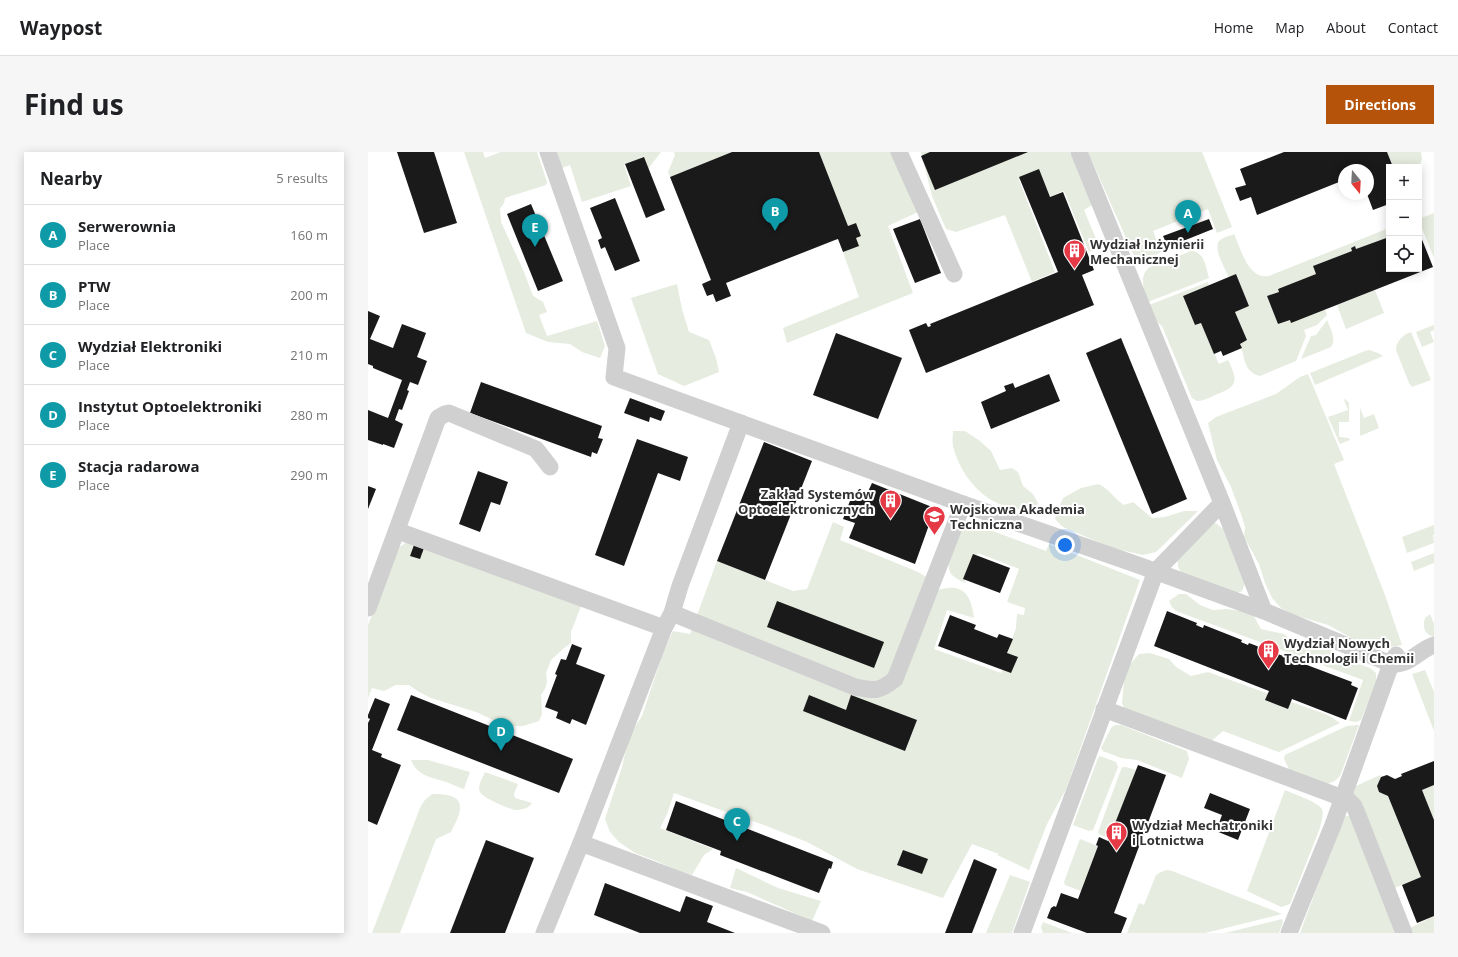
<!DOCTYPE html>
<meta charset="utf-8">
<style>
body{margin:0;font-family:"Open Sans",sans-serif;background:#f6f6f6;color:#202124}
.controls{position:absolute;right:12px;top:12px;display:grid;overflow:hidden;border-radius:0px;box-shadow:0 2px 10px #0003}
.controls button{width:36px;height:36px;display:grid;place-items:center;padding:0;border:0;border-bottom:1px solid #e0e0e0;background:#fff;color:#202124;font:20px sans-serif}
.compass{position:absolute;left:970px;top:12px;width:36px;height:36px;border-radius:50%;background:#fff;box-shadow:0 2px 10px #0003;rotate:162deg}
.you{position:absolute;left:697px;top:393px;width:14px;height:14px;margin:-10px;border:3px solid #fff;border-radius:50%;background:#1a73e8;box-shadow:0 0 0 6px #1a73e833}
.badge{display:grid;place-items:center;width:26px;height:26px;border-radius:50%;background:#b45309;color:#fff;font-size:13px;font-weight:700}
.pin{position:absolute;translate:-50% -33px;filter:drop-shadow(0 1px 2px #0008)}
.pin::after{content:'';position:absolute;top:21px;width:14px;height:12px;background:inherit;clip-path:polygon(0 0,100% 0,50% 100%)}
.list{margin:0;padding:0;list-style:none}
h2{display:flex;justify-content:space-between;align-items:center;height:52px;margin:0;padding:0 16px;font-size:17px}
h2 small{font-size:13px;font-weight:400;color:#757577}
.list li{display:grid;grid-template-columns:26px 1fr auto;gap:12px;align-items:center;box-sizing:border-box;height:60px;padding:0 16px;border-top:1px solid #e0e0e0}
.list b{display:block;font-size:15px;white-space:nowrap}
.list p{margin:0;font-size:13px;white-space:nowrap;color:#757577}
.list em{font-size:13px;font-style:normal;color:#757577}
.icon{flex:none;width:22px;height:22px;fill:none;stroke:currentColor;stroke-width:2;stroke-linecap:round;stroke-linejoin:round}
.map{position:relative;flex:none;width:1066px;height:781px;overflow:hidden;border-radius:0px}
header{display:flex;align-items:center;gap:24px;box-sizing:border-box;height:56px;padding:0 20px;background:#fff;border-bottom:1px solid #e0e0e0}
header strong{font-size:19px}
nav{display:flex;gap:22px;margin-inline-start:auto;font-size:14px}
.intro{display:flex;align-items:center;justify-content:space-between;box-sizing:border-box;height:96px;padding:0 24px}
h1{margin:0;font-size:28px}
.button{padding:10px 18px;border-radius:0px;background:#b45309;color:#fff;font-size:14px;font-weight:700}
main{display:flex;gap:24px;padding:0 24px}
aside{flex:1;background:#fff;border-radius:0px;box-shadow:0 2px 10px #0003}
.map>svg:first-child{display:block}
</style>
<header>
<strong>Waypost</strong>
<nav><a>Home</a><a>Map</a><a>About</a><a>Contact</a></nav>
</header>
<div class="intro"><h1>Find us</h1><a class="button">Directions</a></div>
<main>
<aside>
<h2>Nearby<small>5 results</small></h2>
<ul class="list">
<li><span class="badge" style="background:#0f9aa8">A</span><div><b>Serwerownia</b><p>Place</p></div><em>160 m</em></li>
<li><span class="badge" style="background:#0f9aa8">B</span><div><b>PTW</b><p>Place</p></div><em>200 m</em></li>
<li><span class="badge" style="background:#0f9aa8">C</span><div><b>Wydział Elektroniki</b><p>Place</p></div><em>210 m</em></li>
<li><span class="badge" style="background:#0f9aa8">D</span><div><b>Instytut Optoelektroniki</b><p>Place</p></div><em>280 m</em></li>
<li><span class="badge" style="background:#0f9aa8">E</span><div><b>Stacja radarowa</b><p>Place</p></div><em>290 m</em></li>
</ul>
</aside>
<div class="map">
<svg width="1066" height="781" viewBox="0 0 1066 781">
<rect width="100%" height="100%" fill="#fff"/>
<g fill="#e6ecdf">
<polygon points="96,0 115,0 117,6 133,0 169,0 179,30 178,33 137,46 136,51 132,57 133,70 156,120 165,144 175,150 179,160 171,163 179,184 229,169 237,194 232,206 214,200 202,192 180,190 158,181"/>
<polygon points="189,0 293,0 280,17 275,5 256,13 263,34 214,50 202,13 194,16"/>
<polygon points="306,0 364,0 302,25 300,20 307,3"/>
<polygon points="451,0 524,0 550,60 520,74 545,141 419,191 415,176 491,145 475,100 488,86 493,83 488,71 480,74"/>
<polygon points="553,0 702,0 724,53 716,58 731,94 721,100 696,39 680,45 669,20 651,28 687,120 664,130 637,63 588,80 578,77 564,44"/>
<polygon points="720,0 834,0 864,75 849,81 840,57 785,79 793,100 778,108 771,109 766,104"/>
<polygon points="1019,0 1053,0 1054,7 1051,15 1025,15"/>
<polygon points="1066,61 1066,106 1051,69 1051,67"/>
<path d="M1021,76v9l-33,12 -1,-3 -4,2 1,3 -39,15 3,8 -38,15 1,3 -12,4 11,28 47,-15 2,6 -10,10 -13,5 2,6 -10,25 -36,15c-17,-4 -15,-20 -20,-32l7,-4 -12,-28 14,-6 -13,-32 -7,3c-4,-8 -16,-29 -10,-36 4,-4 11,-5 15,-7 7,15 14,46 35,42z"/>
<path d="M823,99c14,0 15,18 18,27l-61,24c-4,-12 -10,-26 2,-35z"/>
<path d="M840,130l1,3 -26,11 12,29 6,-2 18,41 9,-4c11,22 9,27 -13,35 -6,3 -12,6 -18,6l-5,-3 -30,-72 -7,-6 -6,-15z"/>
<polygon points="309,132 314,157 321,180 341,188 348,206 351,220 316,234 290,222 263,146"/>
<polygon points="1007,138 1016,161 978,177 969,153"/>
<path d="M959,168c3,8 10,19 4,27l-30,12 10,-23 5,-1z"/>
<polygon points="1066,173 1066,178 1062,180 1066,190 1054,195 1048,180"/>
<path d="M1043,180l20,48 -19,7 -3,-4 -13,-33c0,-9 7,-15 15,-18z"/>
<polygon points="1001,198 1010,201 1015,204 947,233 942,221 997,199"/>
<polygon points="940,222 976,308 966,312 1017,443 1034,493 1016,496 1000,495 960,473 923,462 913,456 904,446 897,431 891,412 876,385 877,375 873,362 863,335 849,308 840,271 848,265 908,242 932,225"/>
<polygon points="977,247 981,251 981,270 971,270 971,285 981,286 982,288 972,292 960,265 980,258 976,248"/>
<polygon points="992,256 996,266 1006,262 1011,276 992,284"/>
<path d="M585,279h12l15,10 11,10 9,19 12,-2 6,4 5,14 10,8 5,9 -3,9c-12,-1 -36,-6 -47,-14 -17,-12 -30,-31 -35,-52 -1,-5 0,-11 0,-15z"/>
<path d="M730,332c11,4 16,15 26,21l9,-3 19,16 13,-1 19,-6h14l-42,41 -13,3 -31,-7 -49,-21 -8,-8 8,-21 18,-10z"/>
<path d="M598,369l80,30 3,-7 91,36 -74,209 -19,35 -18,46 -32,-15 2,-1 -27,-10 -29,54 -86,-29 -50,-27 -43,-17 -35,-12 -55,-20 -7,21 -7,14 53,21 -9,6 -12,20 -15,-5 -23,-10 -19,-7 -16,-11 -9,-10 -5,-13 17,-52 7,-31 13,-20 21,-63 10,-22 17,3 27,-73 76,30 14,-2 26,-67 11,5 -4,13 78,32 8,5 9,14c26,-9 36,1 39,27l-27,-8 -13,39 67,24 15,-45 1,-14 7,1 1,-7 -18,-6 12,-33 -41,-16c-6,7 -15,21 -13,30 -19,-9 -19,-14 -12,-33 3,-8 5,-17 8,-25z"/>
<path d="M846,371l3,1 6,5 22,54 -3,8 -7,3 -53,-21c-4,-4 -5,-8 -4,-13z"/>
<polygon points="1066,373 1066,383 1065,383 1066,391 1039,401 1034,385"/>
<polygon points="39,390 215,449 203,480 203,491 196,496 183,508 178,521 179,530 177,537 173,543 174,562 171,569 155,574 138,574 108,560 63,546 51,540 41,533 28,533 16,539 4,536 0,546 0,473 30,396"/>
<polygon points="1066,401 1066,411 1046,419 1043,410"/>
<polygon points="811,442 818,442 832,453 845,458 859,457 884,461 893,477 916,482 928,491 963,498 974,506 1002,516 1008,521 1008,530 993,568 988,570 981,569 995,528 808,459 804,455 801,449"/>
<path d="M1062,462l4,10v13c-9,-2 -12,-10 -9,-19z"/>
<polygon points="782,501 801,507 808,515 823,524 840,520 960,563 972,571 911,600 855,579 841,591 758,560 754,551 757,518 771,502"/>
<polygon points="1057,518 1066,540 1066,579 1044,522"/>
<polygon points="747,573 753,573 819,599 821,607 814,626 769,608 753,606 735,599 733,596 743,576"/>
<polygon points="991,573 972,624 968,628 958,633 923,621 916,607 917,603 979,574"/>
<polygon points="732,604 748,610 750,615 725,678 721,679 705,673 730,606"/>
<path d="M43,608h17l42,12 -6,17c-7,-2 -14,-6 -21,-8 -14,-4 -26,-6 -32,-21z"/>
<polygon points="754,615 758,615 768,618 742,686 732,683 730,680"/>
<path d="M117,620l33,12 -4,10 1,4 17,5c-3,5 -10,7 -16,7 -7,-1 -33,-12 -36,-18 -3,-6 3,-15 5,-20z"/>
<polygon points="1012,623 1013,625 1009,635 1011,640 1020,644 1053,725 1024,737 985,642 988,634"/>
<polygon points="1066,633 1066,668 1054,638"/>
<path d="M917,638c9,4 33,12 37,19 2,6 -1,13 -2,19l-30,76 -9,3 -34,-16z"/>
<path d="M64,642c10,0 29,0 28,14 0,8 -6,17 -9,24l-15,7 -36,94h-28l48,-125 4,-7z"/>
<polygon points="979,664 983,664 1032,781 932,781 975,665"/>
<polygon points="712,687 730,694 713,739 697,733 696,730"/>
<polygon points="368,716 410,736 453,749 444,769 379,740 362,736"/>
<polygon points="799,718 804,719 914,762 837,781 759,781 771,751 776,753 788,723 793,720"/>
<polygon points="642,723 662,730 644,781 618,781"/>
<polygon points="1066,764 1066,781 1041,781 1040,777"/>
<polygon points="914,767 915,770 911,781 857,781"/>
<polygon points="675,770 704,781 675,781 673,775"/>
</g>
<g fill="#1a1a1a">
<polygon points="29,0 66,0 89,71 56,81"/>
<polygon points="364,0 451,0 480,74 488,71 493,84 488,86 491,94 475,100 470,87 467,88 358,131 363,144 348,150 345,142 339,144 334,132 343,128 302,25"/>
<polygon points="562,0 660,0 567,38 553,4"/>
<polygon points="916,0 1019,0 1025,15 1021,15 1021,52 1005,58 999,42 1000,18 990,18 989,16 986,18 976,18 976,28 889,63 883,45 872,49 867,36 878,33 872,17"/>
<polygon points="276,5 297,58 278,66 257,12"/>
<polygon points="671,17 682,45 695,40 726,118 714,123 726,153 558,221 541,178 558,171 560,175 563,174 562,172 690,120 651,25"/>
<polygon points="247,46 272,109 247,119 237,95 233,97 230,88 234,86 222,56"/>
<polygon points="163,52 195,129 170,139 139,62"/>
<polygon points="552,67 573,121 547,131 525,77"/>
<polygon points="841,67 845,77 800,95 795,84"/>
<polygon points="1051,80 1065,115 923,171 922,168 910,172 899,144 911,140 910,137 948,122 945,114 984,99 983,96 987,94 988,97 1021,85 1021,117 1051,117"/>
<polygon points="868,122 881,154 867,160 879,188 872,192 874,196 855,204 853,199 846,202 833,171 827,173 815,144"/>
<polygon points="0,159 12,164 2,187 25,196 34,172 58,181 49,205 59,209 50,233 42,230 39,238 41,239 34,258 31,257 27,268 35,272 26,296 15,292 15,293 0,288 0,258 20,266 34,228 5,216 5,214 0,212"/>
<polygon points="468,181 534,206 510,267 445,243"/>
<polygon points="753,186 819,347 784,362 718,201"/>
<polygon points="681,222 692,249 623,277 613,250 638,239 636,234 645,231 647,236"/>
<polygon points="113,230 234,274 230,286 235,287 229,302 224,300 223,305 102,261"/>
<polygon points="262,246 297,259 293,269 282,265 281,270 256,261"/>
<polygon points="269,287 320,305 312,329 290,321 256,414 227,403"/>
<polygon points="396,290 444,309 397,428 349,409"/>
<polygon points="110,319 140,330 132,353 123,350 112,380 91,372"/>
<polygon points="504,331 569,357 561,373 547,412 481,386 487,371 475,367 485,341 497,346"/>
<polygon points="0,334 8,337 0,357"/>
<polygon points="46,393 56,396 52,407 42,404"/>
<polygon points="605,402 642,416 632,441 595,427"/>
<polygon points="409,449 516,490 506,516 399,475"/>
<polygon points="799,459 829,471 828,473 835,476 836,473 874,488 873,490 880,493 881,491 984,530 983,533 990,536 978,568 924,547 920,557 897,548 901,539 786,494"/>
<polygon points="582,463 608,473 606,477 629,486 631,482 645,487 639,501 650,505 643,521 570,494"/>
<polygon points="204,492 214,496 208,512 237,523 218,573 204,567 202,572 188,566 190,560 177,555 189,523 187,522 193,507 198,508"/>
<polygon points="43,543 205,607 191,641 29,578"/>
<polygon points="441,543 478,558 483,543 549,568 537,599 435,559"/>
<polygon points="7,546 22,552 4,598 14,602 13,605 33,613 9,673 0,669 0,571 2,567 0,566 0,563"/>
<polygon points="1066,609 1066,633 1054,638 1066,668 1066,764 1049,771 1034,733 1053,725 1020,644 1011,640 1009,634 1013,625 1019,623 1027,627 1034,624 1033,622"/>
<polygon points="770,613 798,623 746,761 759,766 753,781 719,781 679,766 683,756 686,754 688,755 693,741 710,747 730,694 728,693 731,685 740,689"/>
<polygon points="842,641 882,657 870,688 848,679 854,663 836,656"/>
<polygon points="308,649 465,710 463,717 461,716 451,741 352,703 353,699 298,678"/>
<polygon points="118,688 166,706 137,781 82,781"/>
<polygon points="535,698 560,707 554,722 529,713"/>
<polygon points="606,707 629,717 604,781 577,781"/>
<polygon points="237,731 312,760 318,744 345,754 339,770 367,781 272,781 226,763"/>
</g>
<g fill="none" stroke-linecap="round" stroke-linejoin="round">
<g stroke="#d0d0d0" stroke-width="17">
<path d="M180,0l69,196 -3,29 349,127 175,61 126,46 127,53c20,1 26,-13 43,-19"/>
<polyline points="531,0 586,122"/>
<polyline points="711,0 854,351 896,459"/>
<polyline points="30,379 296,476"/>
<polyline points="0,456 70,266 77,262 81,261 168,297 182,315"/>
<path d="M304,461l183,74c20,4 24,5 40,-8l68,-175"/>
<polyline points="736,557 980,648 986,654 989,661 1036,781"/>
<polyline points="213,691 454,781"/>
<polyline points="176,781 213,691 296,476 304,461 312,434 373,271"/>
<polyline points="654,781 788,419 854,351"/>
<polyline points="921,781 965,673 1023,512 1028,503"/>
</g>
</g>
<defs>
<symbol id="building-pin" viewBox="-11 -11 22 30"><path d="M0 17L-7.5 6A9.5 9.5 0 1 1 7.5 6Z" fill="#e63946" stroke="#fff"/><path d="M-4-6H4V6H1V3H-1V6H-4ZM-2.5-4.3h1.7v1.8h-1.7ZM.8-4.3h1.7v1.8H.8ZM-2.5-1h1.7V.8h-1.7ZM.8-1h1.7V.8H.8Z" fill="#fff"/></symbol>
<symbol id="university-pin" viewBox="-11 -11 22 30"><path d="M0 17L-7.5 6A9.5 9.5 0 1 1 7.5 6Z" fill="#e63946" stroke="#fff"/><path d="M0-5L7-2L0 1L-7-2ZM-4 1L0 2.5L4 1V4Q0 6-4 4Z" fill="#fff"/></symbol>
</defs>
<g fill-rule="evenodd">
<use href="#building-pin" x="694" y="86" width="25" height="34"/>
<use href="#building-pin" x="510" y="336" width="25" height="34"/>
<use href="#university-pin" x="554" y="352" width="25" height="34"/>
<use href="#building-pin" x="888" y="486" width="25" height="34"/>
<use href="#building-pin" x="736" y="668" width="25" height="34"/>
</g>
<g text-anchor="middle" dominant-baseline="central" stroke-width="4" stroke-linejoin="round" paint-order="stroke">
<g font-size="13" font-weight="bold" fill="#333" stroke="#fff" text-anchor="start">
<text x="722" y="92">Wydział Inżynierii<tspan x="722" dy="15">Mechanicznej</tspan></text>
<text x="506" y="342" text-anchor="end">Zakład Systemów<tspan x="506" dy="15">Optoelektronicznych</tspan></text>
<text x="582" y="357">Wojskowa Akademia<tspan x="582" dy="15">Techniczna</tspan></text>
<text x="916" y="491">Wydział Nowych<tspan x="916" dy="15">Technologii i Chemii</tspan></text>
<text x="764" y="673">Wydział Mechatroniki<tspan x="764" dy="15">i Lotnictwa</tspan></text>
</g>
</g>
</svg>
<div class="controls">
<button>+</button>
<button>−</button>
<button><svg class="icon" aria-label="locate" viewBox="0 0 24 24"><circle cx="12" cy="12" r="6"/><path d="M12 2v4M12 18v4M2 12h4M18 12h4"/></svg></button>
</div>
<svg class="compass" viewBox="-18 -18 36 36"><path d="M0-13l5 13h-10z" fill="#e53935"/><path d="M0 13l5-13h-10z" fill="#757577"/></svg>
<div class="you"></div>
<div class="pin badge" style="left:820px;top:81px;background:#0f9aa8">A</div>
<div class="pin badge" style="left:407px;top:79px;background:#0f9aa8">B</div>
<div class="pin badge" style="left:369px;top:689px;background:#0f9aa8">C</div>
<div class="pin badge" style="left:133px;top:599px;background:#0f9aa8">D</div>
<div class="pin badge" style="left:167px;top:95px;background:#0f9aa8">E</div>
</div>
</main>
